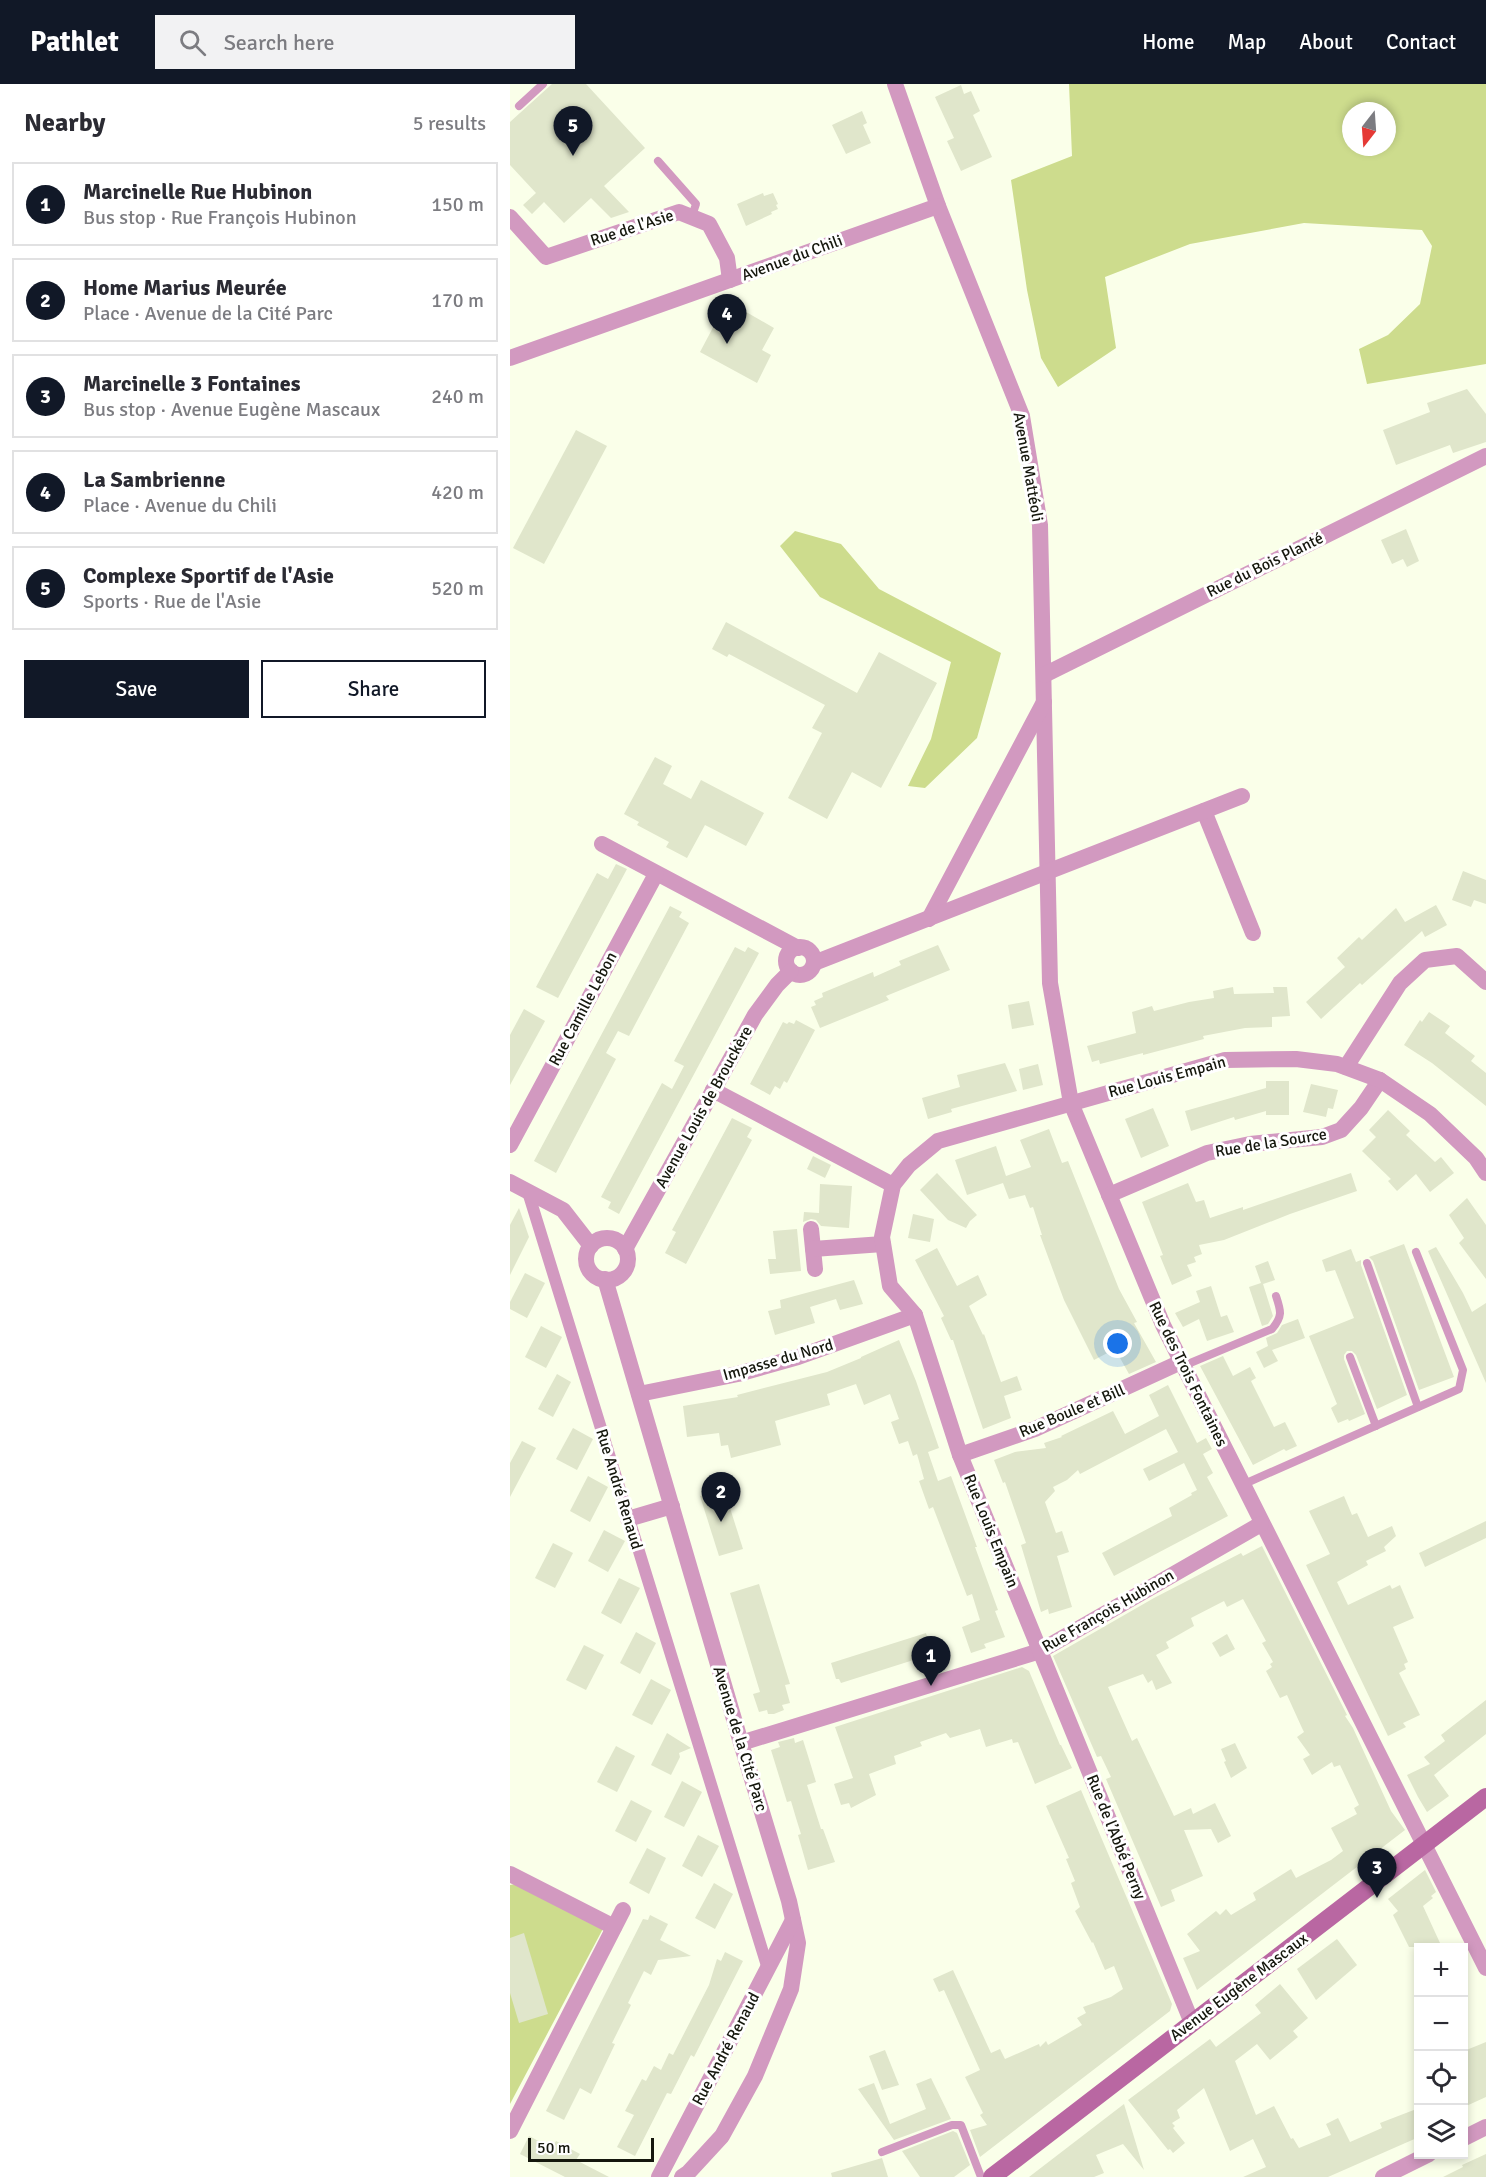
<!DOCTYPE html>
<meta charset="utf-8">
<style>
body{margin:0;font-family:Signika,sans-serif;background:#f2f2f3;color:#2b2b33}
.controls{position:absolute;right:18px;bottom:18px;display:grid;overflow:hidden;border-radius:0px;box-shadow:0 3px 9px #0003}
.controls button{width:54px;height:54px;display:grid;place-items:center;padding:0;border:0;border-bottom:2px solid #e1e1e2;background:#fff;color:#2b2b33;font:30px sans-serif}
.compass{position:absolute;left:832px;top:18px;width:54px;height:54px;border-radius:50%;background:#fff;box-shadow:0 3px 9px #0003;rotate:197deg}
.scale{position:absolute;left:18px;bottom:15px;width:126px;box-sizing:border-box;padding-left:6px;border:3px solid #15170d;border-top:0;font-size:16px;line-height:21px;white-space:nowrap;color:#15170d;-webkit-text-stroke:4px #fff;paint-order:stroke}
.you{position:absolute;left:608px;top:1260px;width:21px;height:21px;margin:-15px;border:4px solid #fff;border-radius:50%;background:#1a73e8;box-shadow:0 0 0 9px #1a73e833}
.badge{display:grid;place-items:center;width:39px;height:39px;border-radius:50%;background:#111827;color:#fff;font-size:20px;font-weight:700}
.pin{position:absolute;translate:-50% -50px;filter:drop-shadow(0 2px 3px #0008)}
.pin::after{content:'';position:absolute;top:32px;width:21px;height:18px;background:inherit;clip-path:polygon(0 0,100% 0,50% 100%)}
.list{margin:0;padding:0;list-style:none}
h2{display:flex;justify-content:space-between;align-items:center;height:78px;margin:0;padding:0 24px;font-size:26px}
h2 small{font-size:20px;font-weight:400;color:#7c7c81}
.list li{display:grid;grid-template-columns:39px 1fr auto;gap:18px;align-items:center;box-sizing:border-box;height:84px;margin:0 12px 12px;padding:0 12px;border:2px solid #e1e1e2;border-radius:0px}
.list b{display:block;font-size:22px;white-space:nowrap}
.list p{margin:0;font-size:20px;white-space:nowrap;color:#7c7c81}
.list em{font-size:20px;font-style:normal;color:#7c7c81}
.actions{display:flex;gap:12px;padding:18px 24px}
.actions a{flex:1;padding:14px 0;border:2px solid #111827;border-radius:0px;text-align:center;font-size:21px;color:#111827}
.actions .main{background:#111827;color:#fff}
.icon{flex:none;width:33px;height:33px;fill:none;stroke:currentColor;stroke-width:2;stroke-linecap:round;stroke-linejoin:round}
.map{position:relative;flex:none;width:976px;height:2093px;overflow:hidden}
header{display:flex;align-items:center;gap:36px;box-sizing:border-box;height:84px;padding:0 30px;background:#111827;color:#fff}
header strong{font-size:28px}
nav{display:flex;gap:33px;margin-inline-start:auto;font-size:21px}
.search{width:420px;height:54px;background:#f2f2f3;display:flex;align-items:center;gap:15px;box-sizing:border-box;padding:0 21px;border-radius:0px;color:#7c7c81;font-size:22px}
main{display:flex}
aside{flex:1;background:#fff}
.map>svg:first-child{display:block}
</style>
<header>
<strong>Pathlet</strong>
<div class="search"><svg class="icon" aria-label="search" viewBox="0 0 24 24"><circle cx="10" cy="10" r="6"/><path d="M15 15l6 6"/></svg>Search here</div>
<nav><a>Home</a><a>Map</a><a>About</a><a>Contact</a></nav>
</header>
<main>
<aside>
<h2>Nearby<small>5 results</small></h2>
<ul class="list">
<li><span class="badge">1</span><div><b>Marcinelle Rue Hubinon</b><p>Bus stop · Rue François Hubinon</p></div><em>150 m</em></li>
<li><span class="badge">2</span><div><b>Home Marius Meurée</b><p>Place · Avenue de la Cité Parc</p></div><em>170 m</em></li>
<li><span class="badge">3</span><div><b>Marcinelle 3 Fontaines</b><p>Bus stop · Avenue Eugène Mascaux</p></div><em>240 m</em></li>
<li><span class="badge">4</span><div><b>La Sambrienne</b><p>Place · Avenue du Chili</p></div><em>420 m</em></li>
<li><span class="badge">5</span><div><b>Complexe Sportif de l'Asie</b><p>Sports · Rue de l'Asie</p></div><em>520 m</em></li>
</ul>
<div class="actions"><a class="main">Save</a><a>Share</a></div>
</aside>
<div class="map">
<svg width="976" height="2093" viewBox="0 0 976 2093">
<rect width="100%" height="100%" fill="#faffe9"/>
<g fill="#cddc8d" fill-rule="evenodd">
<path d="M559,0h417v280l-119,20 -8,-35 29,-14 32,-31 12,-58 -10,-16 -118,-7 -114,21 -85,33 11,71 -58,39 -17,-29 -14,-68 -16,-110 61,-24zM841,27h36v36h-36z"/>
<polygon points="285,447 331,460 369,505 491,569 467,654 415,704 398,702 421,655 441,578 310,513 270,462"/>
<polygon points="17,1798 96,1839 0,2020 0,1801"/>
</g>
<g fill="#e0e6cb">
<polygon points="42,0 76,0 135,64 94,102 119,128 101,134 81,114 54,139 34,118 22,130 13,121 26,109 0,81 0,38"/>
<polygon points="451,1 454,10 461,7 470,27 463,31 482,73 451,87 437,57 444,54 425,13"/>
<polygon points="352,27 357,39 353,41 361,59 336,70 322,41"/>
<polygon points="253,109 254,112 263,109 268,120 266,121 268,125 261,128 262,130 236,142 227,120"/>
<polygon points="217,217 264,244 252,266 261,271 247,299 190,268"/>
<polygon points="957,305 976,330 976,358 943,369 940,361 886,381 873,346 920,328 917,319"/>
<polygon points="66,346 97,362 34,480 3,464"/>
<polygon points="896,445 909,477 897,483 893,475 882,480 871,456"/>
<polygon points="216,538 347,609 369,568 427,599 371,704 342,688 317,735 278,714 312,649 302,644 315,621 219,570 217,573 202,565"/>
<polygon points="145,673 162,682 153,700 181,715 191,696 254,729 236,762 195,741 177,774 156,763 159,758 127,741 129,738 114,730"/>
<polygon points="106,780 117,785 48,914 26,903 87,789 98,795"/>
<polygon points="953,787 976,796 976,820 964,816 961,823 942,816"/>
<polygon points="926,821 937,841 915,853 912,847 852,901 850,899 811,935 796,918 835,883 827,874 849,853 852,856 886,824 895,838"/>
<polygon points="160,822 172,828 169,833 179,839 119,952 108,947 96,969 106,975 46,1089 24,1077"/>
<polygon points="428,861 440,886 376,912 379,916 310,944 301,923 306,921 304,917 313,913 312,909 363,888 364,893 391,881 389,877"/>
<polygon points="225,863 235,868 238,863 249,869 109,1130 98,1124 101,1118 91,1113 152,999 162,1005 174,982 164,977"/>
<polygon points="723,903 724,910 764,909 763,903 777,903 780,932 762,933 762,943 735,944 693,952 694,955 633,971 633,969 590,980 589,976 582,978 577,962 626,949 622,928 642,922 644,927 679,918 704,914 703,907"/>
<polygon points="519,917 524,941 502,945 498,921"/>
<polygon points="14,925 35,937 0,1001 0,951"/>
<polygon points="919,928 940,942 935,949 965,972 961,977 976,989 976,1022 922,979 894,961 910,936 912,938"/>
<polygon points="286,936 305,946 277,999 274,997 270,1005 265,1002 260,1011 240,1000 273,938 277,940 279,938 284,940"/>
<polygon points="495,979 507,1007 441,1025 442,1028 418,1035 412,1014 450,1003 447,991"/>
<polygon points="528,980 533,1001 513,1006 509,985"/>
<polygon points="756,997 779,997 779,1031 756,1031 756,1027 725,1036 724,1033 681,1047 675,1027 756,1004"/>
<polygon points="801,1000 828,1006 823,1025 818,1024 816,1033 793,1028"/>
<polygon points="643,1024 659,1062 631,1074 615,1035"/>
<polygon points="878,1026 900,1047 896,1051 925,1078 931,1073 944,1089 920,1108 906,1090 887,1107 878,1097 881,1095 852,1067 866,1053 859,1046"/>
<polygon points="222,1034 242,1044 237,1053 242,1056 176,1180 155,1169 166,1148 162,1146"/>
<polygon points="539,1045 552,1079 558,1077 609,1205 627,1238 624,1239 646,1278 619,1290 605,1265 584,1276 554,1216 530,1151 532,1151 523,1123 520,1124 515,1111 499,1115 493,1099 457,1111 445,1076 486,1062 496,1092 521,1083 510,1056"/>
<polygon points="303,1072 321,1081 315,1094 297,1085"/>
<polygon points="427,1089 467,1131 460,1137 456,1144 438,1136 410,1106"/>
<polygon points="841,1089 847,1107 780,1130 714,1156 689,1161 692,1170 684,1173 686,1178 677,1181 682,1192 662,1201 650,1172 653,1171 632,1118 678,1099 686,1118 694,1116 700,1134 733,1123 733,1126"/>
<polygon points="310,1100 342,1102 339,1144 311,1142 306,1136 301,1135 293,1138 294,1128 309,1129"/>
<polygon points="957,1114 976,1141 976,1195 949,1159 954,1154 939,1131"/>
<polygon points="9,1124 19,1153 0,1191 0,1141"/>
<polygon points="403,1130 424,1135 420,1158 398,1154"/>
<polygon points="287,1145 291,1187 260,1190 258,1175 266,1175 263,1147"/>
<polygon points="894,1160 944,1293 909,1306 863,1177 859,1173"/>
<polygon points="926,1163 953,1209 962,1228 976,1219 976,1299 918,1167"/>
<polygon points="427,1164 447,1202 468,1191 477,1211 459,1222 473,1251 474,1250 491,1298 507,1292 512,1306 494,1312 501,1334 473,1345 443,1256 441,1256 431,1234 434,1232 405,1176"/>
<polygon points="841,1165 846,1178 851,1176 851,1181 897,1311 867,1325 846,1271 842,1267 837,1267 834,1271 834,1275 855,1330 839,1337 838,1335 828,1339 821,1324 827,1320 799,1252 844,1234 825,1186 816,1188 812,1176"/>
<polygon points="758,1177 765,1196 753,1200 763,1232 758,1240 752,1242 739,1203 751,1199 745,1182"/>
<polygon points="15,1189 35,1199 17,1234 0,1225 0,1218"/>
<polygon points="344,1196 353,1220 330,1226 326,1215 300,1223 305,1239 265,1251 258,1227 271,1224 270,1216"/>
<polygon points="701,1202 711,1233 717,1231 724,1248 697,1257 689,1235 673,1243 665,1229 690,1218 686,1207"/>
<polygon points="788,1235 795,1254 762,1266 768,1277 754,1284 746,1268 758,1262 756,1254 767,1249 772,1241"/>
<polygon points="31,1242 52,1253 36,1284 15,1273"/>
<polygon points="389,1256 406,1297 429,1364 418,1368 428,1397 441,1392 467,1463 465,1463 488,1526 485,1527 495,1553 474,1560 476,1564 461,1569 452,1543 470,1536 462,1510 457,1512 423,1423 419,1425 409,1397 414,1395 407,1370 403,1372 398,1357 389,1360 381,1338 389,1335 380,1310 354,1321 346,1300 317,1310 320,1321 265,1337 271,1361 221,1374 218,1361 211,1362 209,1349 177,1353 173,1322 228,1313 227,1311 317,1288 351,1274 351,1273"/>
<polygon points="713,1272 723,1292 740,1283 746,1294 741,1297 764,1343 775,1338 787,1362 776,1367 774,1365 743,1381 690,1282"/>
<polygon points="47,1290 61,1298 43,1333 28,1325"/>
<polygon points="658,1301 687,1359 696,1354 702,1365 693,1370 703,1389 697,1393 718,1432 604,1492 592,1469 662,1432 659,1424 682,1411 681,1409 687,1406 674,1379 639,1397 633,1385 668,1368 656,1345 570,1390 568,1386 557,1396 543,1403 545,1407 535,1418 546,1449 552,1447 559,1468 547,1472 562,1523 539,1530 538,1525 531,1528 511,1461 516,1459 495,1398 493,1399 484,1376 505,1368 536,1364 534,1359 552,1353 551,1352 603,1327 615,1350 649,1332 639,1311"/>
<polygon points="63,1344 83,1355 67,1386 46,1375"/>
<polygon points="12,1357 26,1364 0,1413 0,1379"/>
<polygon points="78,1392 98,1403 80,1438 60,1427"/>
<polygon points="214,1405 233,1465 209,1472 190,1412"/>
<polygon points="834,1412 842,1431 847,1429 858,1453 882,1442 886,1452 874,1463 876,1467 856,1477 858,1481 827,1498 838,1521 880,1501 882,1505 890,1501 904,1534 883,1543 898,1578 894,1580 896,1585 889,1589 910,1631 893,1639 896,1643 878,1652 796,1481 820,1470 799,1427"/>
<polygon points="976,1437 976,1454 915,1483 909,1469"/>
<polygon points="94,1446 115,1457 98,1488 78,1477"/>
<polygon points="43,1459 63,1469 45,1504 25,1494"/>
<polygon points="752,1462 837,1631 835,1632 843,1644 881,1727 895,1746 687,1906 673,1874 690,1867 677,1850 706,1827 710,1831 716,1825 721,1831 746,1816 743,1809 781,1785 786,1794 821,1776 833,1767 821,1744 847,1730 844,1724 849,1721 830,1681 824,1683 822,1678 802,1691 793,1675 800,1671 787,1653 794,1648 792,1644 777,1611 770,1614 756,1587 762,1583 760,1580 763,1578 752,1559 756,1557 733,1515 717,1523 714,1517 681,1534 684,1542 656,1558 659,1564 646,1571 662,1599 646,1606 642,1596 638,1599 633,1590 598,1603 622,1657 627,1654 664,1732 681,1724 683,1730 705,1719 721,1752 708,1759 701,1745 674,1746 693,1792 661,1806 665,1817 651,1823 596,1695 601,1693 591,1672 587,1673 543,1572 644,1514 731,1469 733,1472"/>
<polygon points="109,1494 130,1504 111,1540 91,1529"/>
<polygon points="249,1500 280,1600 275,1601 280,1619 272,1621 274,1626 264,1630 258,1630 257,1626 249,1628 243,1610 250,1608 220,1509"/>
<polygon points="126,1548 146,1559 130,1590 110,1579"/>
<polygon points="416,1549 421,1566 412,1569 413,1573 331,1599 329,1595 326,1595 321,1579"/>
<polygon points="717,1550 725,1565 710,1573 702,1559"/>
<polygon points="74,1561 94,1571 76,1606 56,1596"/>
<polygon points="512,1583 519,1587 550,1661 551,1661 562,1684 525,1700 508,1658 503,1659 502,1655 476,1663 470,1645 440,1654 436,1649 410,1658 412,1662 384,1672 386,1680 359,1690 366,1711 341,1724 339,1719 331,1721 324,1700 343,1694 325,1643"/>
<polygon points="141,1595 161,1606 142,1641 122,1631"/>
<polygon points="976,1616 976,1650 924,1691 939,1712 917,1728 908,1713 897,1691 920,1680 914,1673 935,1657 931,1651"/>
<polygon points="157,1649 181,1664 169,1669 170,1673 161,1691 141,1681"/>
<polygon points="284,1654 285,1659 293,1656 299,1675 306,1698 297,1701 311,1745 313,1745 325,1778 298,1786 288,1751 291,1750 286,1734 281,1717 277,1718 261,1666 270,1663 268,1658"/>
<polygon points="725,1659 737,1684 721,1694 714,1678 716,1677 711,1665"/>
<polygon points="106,1662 125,1672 107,1708 87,1698"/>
<polygon points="172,1697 192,1708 174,1743 154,1733"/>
<polygon points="571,1706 662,1920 660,1927 470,2073 460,2046 477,2041 470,2031 473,2029 455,1993 470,1986 434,1906 429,1908 423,1895 443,1886 481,1969 490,1965 495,1975 529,1960 530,1963 536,1957 538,1961 572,1941 567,1934 576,1929 573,1923 601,1913 613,1905 604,1882 595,1886 583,1858 582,1859 565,1827 570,1823 561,1799 565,1797 556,1775 559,1774 536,1722"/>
<polygon points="121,1716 142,1727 126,1758 105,1747"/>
<polygon points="188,1751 209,1762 192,1793 172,1782"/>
<polygon points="137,1764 156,1774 139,1810 119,1799"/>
<polygon points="915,1786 926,1808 921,1812 923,1814 913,1822 930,1859 920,1863 899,1863 883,1831 888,1827 878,1815"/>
<polygon points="204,1799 223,1810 205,1845 185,1834"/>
<polygon points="140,1831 158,1840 150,1856 181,1872 148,1876 141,1891 134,1887 118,1919 121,1921 102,1959 105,1960 81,2010 70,2004 54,2036 36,2027 133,1835 138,1836"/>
<polygon points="14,1849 38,1930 9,1939 0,1909 0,1854"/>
<polygon points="827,1855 847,1881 806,1916 787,1885"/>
<polygon points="215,1868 233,1877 184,1973 181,1971 161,2010 157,2009 125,2072 107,2063 124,2031 115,2027 132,1995 136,1997 144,1982 151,1986 159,1969 163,1971 199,1901 207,1875 211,1877"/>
<polygon points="770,1900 798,1934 783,1947 788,1953 760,1976 747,1960 725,1977 746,2031 764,2022 781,2055 783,2054 789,2064 821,2051 816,2040 828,2034 840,2058 872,2044 870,2039 909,2024 909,2053 818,2093 733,2093 756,2083 743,2055 720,2067 694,2004 667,2026 670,2034 662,2039 665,2042 663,2044 675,2059 663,2069 660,2065 658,2066 618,2016 700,1955 706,1963 751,1929 745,1921"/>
<polygon points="976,1958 976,2013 954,2023 954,1967"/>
<polygon points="375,1966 389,2001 372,2006 359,1972"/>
<polygon points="421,1994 441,2035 384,2056 348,2005 364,1999 380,2040 416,2025 406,2000"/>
<polygon points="614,2020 634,2086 613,2060 586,2071 594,2089 584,2093 519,2093"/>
<polygon points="443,2047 447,2049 460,2081 444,2093 410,2093 392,2067"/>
<polygon points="19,2052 42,2064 46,2057 70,2070 66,2076 99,2093 55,2093 10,2070"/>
<polygon points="976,2070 976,2093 933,2093 953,2083 952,2081"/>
<polygon points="372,2074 378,2093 322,2093 321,2089"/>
</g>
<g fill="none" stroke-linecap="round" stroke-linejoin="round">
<g stroke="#d299c0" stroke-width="8">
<polyline points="9,22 33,0"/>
<polyline points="148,77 186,120 182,132"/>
<polyline points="857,1179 908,1323"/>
<polyline points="840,1273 866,1342"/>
<path d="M673,1282l89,-37c11,-13 9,-18 4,-33"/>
<polyline points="732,1401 949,1305 953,1286 906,1168"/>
<polyline points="372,2068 442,2041 451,2041 471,2093"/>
</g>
<polyline stroke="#d299c0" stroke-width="12" points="18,1108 258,1885"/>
<g stroke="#d299c0" stroke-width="16">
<polyline points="385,0 428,122 512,332 530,441 540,899 561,1019 653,1241 976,1884"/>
<polyline points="0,133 36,173 169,128 199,140 217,174 220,196"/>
<polyline points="0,274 428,122"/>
<polyline points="534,591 976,372"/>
<polyline points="694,727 743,849"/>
<polyline points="92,760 288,864"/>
<polyline points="419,835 534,618"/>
<circle cx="290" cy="877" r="14"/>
<polyline points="304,879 732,712"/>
<polyline points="836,983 890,899 915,876 947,872 976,898"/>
<polyline points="203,1006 383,1101"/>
<polyline points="0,1061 146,790"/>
<polyline points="0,1098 53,1126 81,1162"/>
<polyline points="599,1111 697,1069 740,1060 812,1053 831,1046 851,1024 870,996"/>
<polyline points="301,1145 305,1185"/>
<circle cx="97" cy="1175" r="21"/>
<polyline points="115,1165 245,931 267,901 281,887"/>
<polyline points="303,1165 373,1160"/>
<polyline points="95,1195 231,1659 279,1817 288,1859 281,1905 245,1992 212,2052 178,2089 172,2093"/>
<polyline points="129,1310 228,1290 288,1273 405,1231"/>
<polyline points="450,1371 525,1345 671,1278"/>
<polyline points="118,1435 162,1422"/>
<polyline points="231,1659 530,1567 751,1440"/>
<polyline points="0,1790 104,1843"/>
<polyline points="682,1939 450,1371 405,1231 380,1202 372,1153 383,1101 399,1081 428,1057 715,976 786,975 827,980 870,996 920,1030 966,1074 976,1089"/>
<polyline points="0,2047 113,1826"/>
<polyline points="954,2054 976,2043"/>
<polyline points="149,2093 283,1836"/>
<polyline points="873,2093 919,2070"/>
</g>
<polyline stroke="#b967a2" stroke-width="18" points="482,2093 976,1713"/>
</g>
<g text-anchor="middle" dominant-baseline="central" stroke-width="6" stroke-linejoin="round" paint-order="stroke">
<g font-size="16" fill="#15170d" stroke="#fff">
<text transform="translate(122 144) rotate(-18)">Rue de l'Asie</text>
<text transform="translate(282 174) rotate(-20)">Avenue du Chili</text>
<text transform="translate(518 383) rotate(80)">Avenue Mattéoli</text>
<text transform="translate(755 481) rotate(-26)">Rue du Bois Planté</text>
<text transform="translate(73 925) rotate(-62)">Rue Camille Lebon</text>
<text transform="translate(657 993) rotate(-15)">Rue Louis Empain</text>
<text transform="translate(194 1023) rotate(-61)">Avenue Louis de Brouckère</text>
<text transform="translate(761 1059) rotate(-9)">Rue de la Source</text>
<text transform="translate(268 1276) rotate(-16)">Impasse du Nord</text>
<text transform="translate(678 1290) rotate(64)">Rue des Trois Fontaines</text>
<text transform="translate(562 1327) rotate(-23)">Rue Boule et Bill</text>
<text transform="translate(109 1405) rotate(73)">Rue André Renaud</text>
<text transform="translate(481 1447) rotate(68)">Rue Louis Empain</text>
<text transform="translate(598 1527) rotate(-30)">Rue François Hubinon</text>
<text transform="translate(230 1655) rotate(73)">Avenue de la Cité Parc</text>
<text transform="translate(606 1753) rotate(68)">Rue de l’Abbé Perny</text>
<text transform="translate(729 1903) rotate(-37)">Avenue Eugène Mascaux</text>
<text transform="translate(216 1965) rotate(-62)">Rue André Renaud</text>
</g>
</g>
</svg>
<div class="controls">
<button>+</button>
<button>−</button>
<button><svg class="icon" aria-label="locate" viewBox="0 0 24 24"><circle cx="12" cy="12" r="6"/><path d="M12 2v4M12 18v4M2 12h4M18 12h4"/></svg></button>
<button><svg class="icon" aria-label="layers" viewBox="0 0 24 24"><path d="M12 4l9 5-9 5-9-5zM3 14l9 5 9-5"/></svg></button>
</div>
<svg class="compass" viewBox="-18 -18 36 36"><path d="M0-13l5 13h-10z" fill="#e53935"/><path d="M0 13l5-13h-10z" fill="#7c7c81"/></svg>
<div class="scale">50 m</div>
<div class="you"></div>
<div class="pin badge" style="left:421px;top:1602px">1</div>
<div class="pin badge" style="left:211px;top:1438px">2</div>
<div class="pin badge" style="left:867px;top:1814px">3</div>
<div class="pin badge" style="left:217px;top:260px">4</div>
<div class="pin badge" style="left:63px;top:72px">5</div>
</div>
</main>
